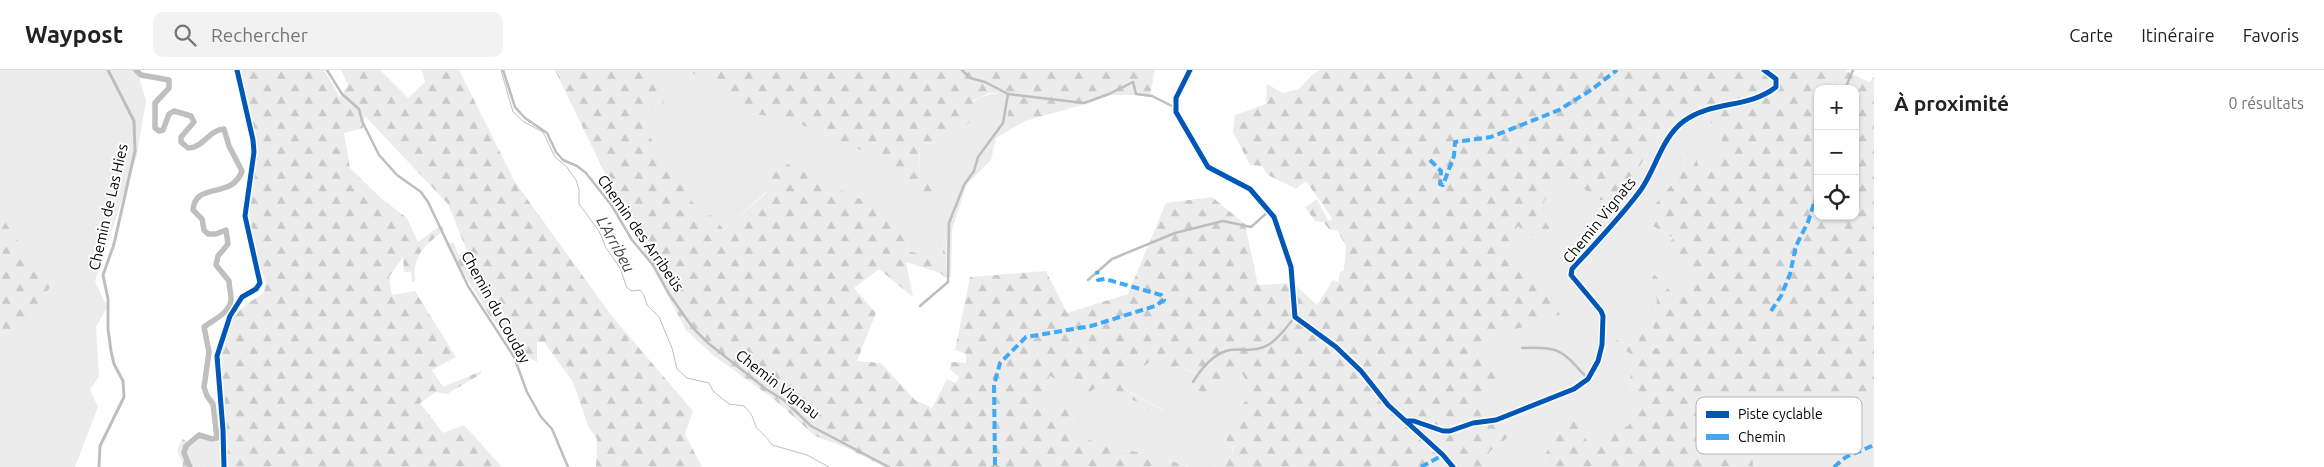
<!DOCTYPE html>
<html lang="fr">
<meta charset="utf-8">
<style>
body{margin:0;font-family:Ubuntu,sans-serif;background:#f2f2f2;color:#222}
.controls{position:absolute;right:15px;top:15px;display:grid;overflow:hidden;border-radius:10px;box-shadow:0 1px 4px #0004}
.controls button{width:45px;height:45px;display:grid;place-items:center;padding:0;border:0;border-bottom:1px solid #e0e0e0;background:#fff;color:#222;font:25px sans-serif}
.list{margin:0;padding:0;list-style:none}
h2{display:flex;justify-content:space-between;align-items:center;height:65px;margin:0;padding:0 20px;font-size:21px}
h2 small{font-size:16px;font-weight:400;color:#767676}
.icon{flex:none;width:28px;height:28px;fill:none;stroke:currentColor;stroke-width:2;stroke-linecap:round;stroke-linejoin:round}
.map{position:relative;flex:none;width:1874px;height:397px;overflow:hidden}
header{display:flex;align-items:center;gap:30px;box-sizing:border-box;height:70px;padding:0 25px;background:#fff;border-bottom:1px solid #e0e0e0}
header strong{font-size:24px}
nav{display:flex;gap:28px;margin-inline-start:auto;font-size:18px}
.search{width:350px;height:45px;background:#f2f2f2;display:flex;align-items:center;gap:12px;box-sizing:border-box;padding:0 18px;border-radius:10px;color:#767676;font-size:19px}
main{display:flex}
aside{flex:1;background:#fff}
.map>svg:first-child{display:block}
</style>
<header>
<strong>Waypost</strong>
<div class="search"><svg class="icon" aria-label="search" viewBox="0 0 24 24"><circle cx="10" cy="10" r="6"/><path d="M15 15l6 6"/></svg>Rechercher</div>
<nav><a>Carte</a><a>Itinéraire</a><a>Favoris</a></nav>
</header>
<main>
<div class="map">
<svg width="1874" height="397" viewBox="0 0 1874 397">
<defs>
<pattern id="forest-firs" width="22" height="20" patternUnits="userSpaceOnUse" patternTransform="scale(1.25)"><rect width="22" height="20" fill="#ececec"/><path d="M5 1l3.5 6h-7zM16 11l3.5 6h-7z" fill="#c9c9c9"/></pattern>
</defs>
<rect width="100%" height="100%" fill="#fff"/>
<g fill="#ececec">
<polygon points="0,0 137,0 146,31 137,85 95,211 107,237 96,257 99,306 90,320 98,337 75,397 0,397 0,263 23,256 55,210 17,170 0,144"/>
<path d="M651,0h37l17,11 40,33 38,3 108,46 25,29 26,1 -23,-23 1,-25 25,-4c20,-28 24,-49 62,-48l1,26 -12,19 -5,22 -24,24 -15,45 -1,48 -5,1 1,-36h-3l-2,19 -33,-10 -11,-34 -131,-26 -43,39 -21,-11 -62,-94 1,-22 24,-9z"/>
<polygon points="1681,47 1706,51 1718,55 1722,72 1709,102 1700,103 1694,79 1688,80 1682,102 1648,143 1653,156 1673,168 1665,179 1689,206 1693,227 1676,227 1652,202 1645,217 1657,229 1653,256 1659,272 1657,278 1647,279 1640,264 1639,278 1617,270 1631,284 1630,329 1641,339 1628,356 1595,366 1596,376 1589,379 1576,346 1558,361 1545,385 1546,397 1489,397 1489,382 1511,365 1509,356 1479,345 1499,310 1487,298 1487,279 1496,274 1507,261 1546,252 1559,244 1507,175 1518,156 1565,164 1566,158 1551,161 1539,140 1551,120 1568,108 1600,130 1626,120 1666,51"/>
<path d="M1151,291l19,7 -3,10 2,1 8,-13 20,8 9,19 5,-11 31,-8 15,20 -19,13 -6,48 -19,12h-25l-38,-14 -31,-3 -44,-15 -2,-19 -28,-2 -3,-23 8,-15 35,20 18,-14c13,12 31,15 43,28h8l12,5 11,-16 -3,-2 -9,14 -44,-24 -3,-10 22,-8z"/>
<polygon points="1874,327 1874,397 1753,397 1751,359 1746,344 1745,335 1804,344"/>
<polygon points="199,367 211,371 225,372 225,397 205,397 196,391 191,375"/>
</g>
<g fill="url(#forest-firs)" fill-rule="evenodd">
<path d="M235,0h89l16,27 8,-12 -7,-15h39l28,28 17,-16 -3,-12h37l56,112 96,133 82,96 -8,23 17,33h-106l1,-28 -8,-11 -16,-46 -29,-40h-7v20l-17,-9 -30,-37 -44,-71 7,-3 6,13 8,-4 -19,-47 -83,-88 -2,12 -19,5 6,35 32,31 25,19 11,24 23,-17 3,5c-20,17 -31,23 -29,51l-3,1 -1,-10h-7l-1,-15 -14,20 3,18 23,-4 41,66 -24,13 11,17 38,-16v3l-34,20 -11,-2 -16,11 23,30 21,-8 38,42h22h-299c-1,-33 -10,-115 3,-141 8,-16 21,-24 36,-33l2,-10 -17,-49 -3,-29 9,-32 -1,-30z"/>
<path d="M555,0h96l15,24 -6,20 -18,-10v21l61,93 8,-3 13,15 43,-38v-11l16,-19 115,55 11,34 33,10 2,-19h3l-1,36 -6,-5 -34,-11 7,35 -34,-28 -25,19 22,25 -19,48 24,2 34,37 17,8 15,-29 9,4 3,-6 -9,-8 1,-7 15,1v-9l-11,-4 15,-73 76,-6 21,42 61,-19 38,-91 46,-6 33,27 13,61 35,-2 24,22 16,-25 5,2 2,-10 4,-2 2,-24 -9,-16h-7l-7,-8 -8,-1 -10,-14 12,-8 11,21 3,1 1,-3 -26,-37 -10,8 -28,-14 -6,-9 -12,-1 -17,-33 2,-17 31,-11 1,-20 16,9 16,-4 12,-13 9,-6h524l25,12 5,-5v320l-70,17 -59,-9 1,9 5,15 2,38h-207l-1,-12 13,-24 18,-16 14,34 6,-3 -1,-10 33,-10 13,-17 -11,-10 1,-45 -18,-11 4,-3 21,8 2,-15 6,2 1,14 10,-1 2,-6 -6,-16 4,-27 -12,-12v-14l7,-1 24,25h17l-4,-21 -24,-27 8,-11 -20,-12 -5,-13 34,-41 6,-22 6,-2 6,25 9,-1 13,-30 -4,-17c-18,-6 -34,-9 -52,-4l-40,69 -15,9 -11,1 -32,-22 -17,12 -12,20 12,21 15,-3 -1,6 -36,1 -11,-9 -11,19 53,69 -14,8 -39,9 -11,13 -9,5v19l12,1v11l-19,35 29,11 2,9 -22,17v15h-276l19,-12 2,-9 -8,-6 12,-33 18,-13 -14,-20 -31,8 -5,12 -13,-6 3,-15 -19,-7 -8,13 -2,-1 3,-10 -19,-7 -11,8 -22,9 4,10 42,23 10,-14 3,2 -11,17 -12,-6h-8c-12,-13 -30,-16 -43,-28l-18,14 -35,-20 -8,15 3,22 22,-6 6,9 2,19 44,15 31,3 38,14h-304l-39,-20 -30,-11 -40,-36 -61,-44 -28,-26 -41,-77 -12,-37 -23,-32zM1818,19h37v127h-37z"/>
<polygon points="688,0 1155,0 1150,25 1108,25 1089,33 1025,51 996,68 1008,49 1007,23 989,23 973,31 978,46 945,71 920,75 919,100 943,124 916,122 891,93 783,47 745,44 705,11"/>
<polygon points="0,144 17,170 55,210 23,256 0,263"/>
<polygon points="183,369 191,375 196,391 205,397 182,397 183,394 177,380"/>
</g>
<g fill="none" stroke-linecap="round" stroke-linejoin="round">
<path stroke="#bfbfbf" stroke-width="1" d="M501,0l12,42 11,10 19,10 12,25 11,9 10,14 3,9v15l20,27 7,17 14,20 7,20 5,3 8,-1 4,5 3,10 12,12 13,31 5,21 10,9 22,5 4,8 16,13 15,2c9,9 8,10 12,21 3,4 12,11 16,18l35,10 22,12"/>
<path stroke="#bfbfbf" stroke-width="5.5" d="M136,0l5,5 28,5v8l-14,15v25l4,3 4,-1 6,-16 5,-3 17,5 3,6 -13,15v5l7,6c15,0 21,-18 36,-19l5,17 13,25c-10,29 -47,10 -49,39l9,9 2,11 4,4h8l10,-4 2,14 -10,12 -2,9 13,16c0,7 2,11 2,17 1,14 -18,22 -27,29l5,25 -5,35 3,9 6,8 4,34 -5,1 -13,-4 -13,11 -2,7 6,14"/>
<g stroke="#bebebe" stroke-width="2.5">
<polyline points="327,0 342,24 359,39 362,51 379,85 397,105 421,122 428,132 468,216 514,287 527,322 541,347 552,359 568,397"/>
<polyline points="503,0 515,37 525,48 547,63 556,82 563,90 577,96 586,103 612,136 632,170 653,195 669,224 693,258 708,273 766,319 785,331 811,356 889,397"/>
<polyline points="962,0 970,8 985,12 1008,24 1084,33 1109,24 1133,12 1136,24 1152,26 1174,37"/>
<polyline points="1845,19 1853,0"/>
<polyline points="1814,133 1818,112"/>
<polyline points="1088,210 1112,189 1175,163 1223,151 1251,157 1269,141"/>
<polyline points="920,236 948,212 949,153 964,115 974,101 978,87 1003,53 1008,24"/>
<path d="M1522,278c40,-2 40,3 66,31"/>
<path d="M1193,312c8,-13 18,-26 33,-31 14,-4 30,3 45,-8 9,-6 17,-18 24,-26"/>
<path d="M1406,351h8l29,10h7l23,-8 23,-3 78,-31 14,-10 10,-18 4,-16 1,-29 -2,-5 -30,-36 1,-6c23,-25 47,-50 68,-78 16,-22 21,-53 44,-70 29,-21 64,-12 92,-34v-8l-12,-9"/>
<polyline points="992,397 995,395 998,397"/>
</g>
<g stroke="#bebebe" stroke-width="3">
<polyline points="1190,0 1176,28 1176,42 1208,97 1250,119 1274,147 1291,197 1295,247 1336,277 1361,301 1388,335 1443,385 1453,397"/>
<polyline points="99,397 100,376 124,327 123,311 114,294 111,281 108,259 108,229 103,205 114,174 135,81 134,51 108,0"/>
<polyline points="224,397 223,360 217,286 230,246 242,227 256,219 260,213 245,146 254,82 253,70 237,0"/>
</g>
<g stroke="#3fa9f5" stroke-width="4" stroke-dasharray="8 4" stroke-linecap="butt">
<polyline points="1430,90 1441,101 1440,114 1443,115 1454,86 1455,72 1491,67 1559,40 1591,20 1617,0"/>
<polyline points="1771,241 1781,226 1790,204 1796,176 1808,152 1814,133"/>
<polyline points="995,395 994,315 1000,293 1026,267 1091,256 1155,236 1164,230 1161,225 1105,209 1098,210 1097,201"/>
<polyline points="1421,397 1443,385"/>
<polyline points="1834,397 1846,387 1874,375"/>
</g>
<defs>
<g id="cycleway">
<polyline points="1190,0 1176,28 1176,42 1208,97 1250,119 1274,147 1291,197 1295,247 1336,277 1361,301 1388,335 1443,385 1453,397"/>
<path d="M1406,351h8l29,10h7l23,-8 23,-3 78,-31 14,-10 10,-18 4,-16 1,-29 -2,-5 -30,-36 1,-6c23,-25 47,-50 68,-78 16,-22 21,-53 44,-70 29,-21 64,-12 92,-34v-8l-12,-9"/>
<polyline points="224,397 223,360 217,286 230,246 242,227 256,219 260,213 245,146 254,82 253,70 237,0"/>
</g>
</defs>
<use href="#cycleway" stroke="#fff" stroke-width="8"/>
<use href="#cycleway" stroke="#0057b8" stroke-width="5"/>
</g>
<g text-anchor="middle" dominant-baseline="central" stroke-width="4" stroke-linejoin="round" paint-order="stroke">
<g font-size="15" fill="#000" stroke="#fff">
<text transform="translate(108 137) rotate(-77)">Chemin de Las Hies</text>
<text transform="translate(1599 150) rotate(-51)">Chemin Vignats</text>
<text transform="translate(641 163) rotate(55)">Chemin des Arribeüs</text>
<text transform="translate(496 237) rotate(61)">Chemin du Couday</text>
<text transform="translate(778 314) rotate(38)">Chemin Vignau</text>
</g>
<g font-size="16" font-style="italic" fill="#444" stroke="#fff">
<text transform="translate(616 174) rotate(61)">L'Arribeu</text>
</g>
</g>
<rect x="1696" y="327" width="166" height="57" rx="8" fill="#fff" stroke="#b2b2b2" stroke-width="1"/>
<rect x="1706" y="341" width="23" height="7" fill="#0057b8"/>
<rect x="1706" y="364" width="23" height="6" fill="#3fa9f5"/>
<g font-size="14" fill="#000">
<text x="1738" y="349">Piste cyclable</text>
<text x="1738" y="372">Chemin</text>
</g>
</svg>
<div class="controls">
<button>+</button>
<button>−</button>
<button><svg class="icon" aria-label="locate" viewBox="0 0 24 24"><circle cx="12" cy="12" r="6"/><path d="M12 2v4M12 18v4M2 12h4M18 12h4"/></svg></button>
</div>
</div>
<aside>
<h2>À proximité<small>0 résultats</small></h2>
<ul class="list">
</ul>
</aside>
</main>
